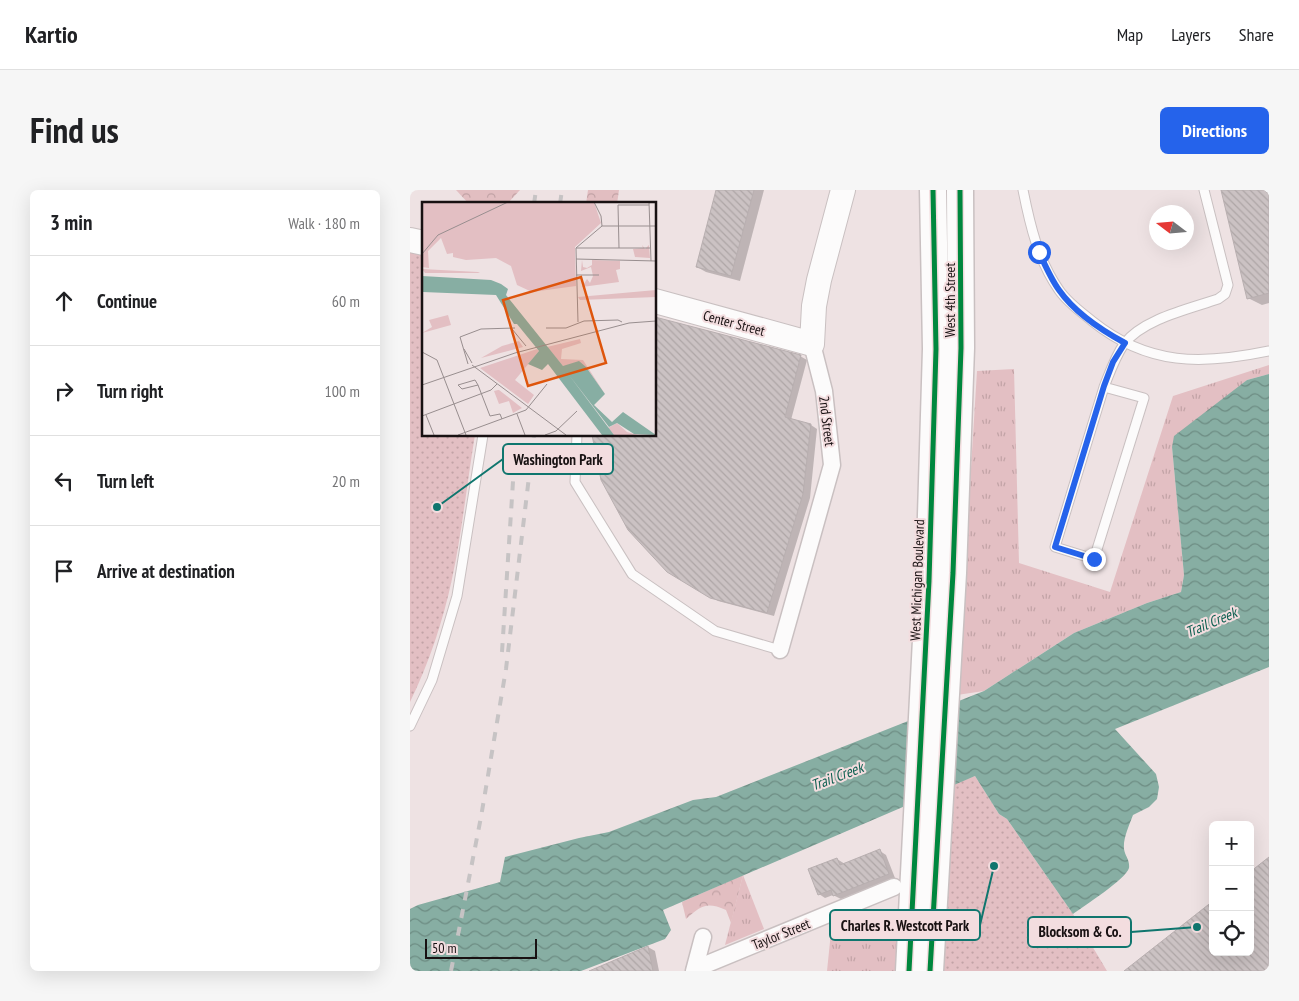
<!DOCTYPE html>
<meta charset="utf-8">
<style>
body{margin:0;font-family:"PT Sans Narrow",sans-serif;background:#f6f6f6;color:#202124}
.controls{position:absolute;right:15px;bottom:15px;display:grid;overflow:hidden;border-radius:8px;box-shadow:0 5px 20px #0002}
.controls button{width:45px;height:45px;display:grid;place-items:center;padding:0;border:0;border-bottom:1px solid #e0e0e0;background:#fff;color:#202124;font:25px sans-serif}
.compass{position:absolute;left:739px;top:15px;width:45px;height:45px;border-radius:50%;background:#fff;box-shadow:0 5px 20px #0002;rotate:286deg}
.scale{position:absolute;left:15px;bottom:12px;width:112px;box-sizing:border-box;padding-left:5px;border:2px solid #181112;border-top:0;font-size:14px;line-height:18px;white-space:nowrap;color:#181112;-webkit-text-stroke:4px #f3dddf;paint-order:stroke}
.stop{position:absolute;width:15px;height:15px;margin:-11px;border:4px solid #2563eb;border-radius:50%;background:#fff}
.stop.end{background:#2563eb;border-color:#fff;box-shadow:0 1px 5px #0008}
.list{margin:0;padding:0;list-style:none}
h2{display:flex;justify-content:space-between;align-items:center;height:65px;margin:0;padding:0 20px;font-size:21px}
h2 small{font-size:16px;font-weight:400;color:#757577}
.list li{display:grid;grid-template-columns:32px 1fr auto;gap:15px;align-items:center;box-sizing:border-box;height:90px;padding:0 20px;border-top:1px solid #e0e0e0}
.list b{display:block;font-size:19px;white-space:nowrap}
.list em{font-size:16px;font-style:normal;color:#757577}
.icon{flex:none;width:28px;height:28px;fill:none;stroke:currentColor;stroke-width:2;stroke-linecap:round;stroke-linejoin:round}
.map{position:relative;flex:none;width:859px;height:781px;overflow:hidden;border-radius:8px}
header{display:flex;align-items:center;gap:30px;box-sizing:border-box;height:70px;padding:0 25px;background:#fff;border-bottom:1px solid #e0e0e0}
header strong{font-size:24px}
nav{display:flex;gap:28px;margin-inline-start:auto;font-size:18px}
.intro{display:flex;align-items:center;justify-content:space-between;box-sizing:border-box;height:120px;padding:0 30px}
h1{margin:0;font-size:35px}
.button{padding:12px 22px;border-radius:8px;background:#2563eb;color:#fff;font-size:18px;font-weight:700}
main{display:flex;gap:30px;padding:0 30px}
aside{flex:1;background:#fff;border-radius:8px;box-shadow:0 5px 20px #0002}
.map>svg:first-child{display:block}
</style>
<header>
<strong>Kartio</strong>
<nav><a>Map</a><a>Layers</a><a>Share</a></nav>
</header>
<div class="intro"><h1>Find us</h1><a class="button">Directions</a></div>
<main>
<aside>
<h2>3 min<small>Walk · 180 m</small></h2>
<ul class="list">
<li><svg class="icon" aria-label="ahead" viewBox="0 0 24 24"><path d="M12 20V5M6 11l6-6 6 6"/></svg><div><b>Continue</b></div><em>60 m</em></li>
<li><svg class="icon" aria-label="right" viewBox="0 0 24 24"><path d="M7 20v-9h11M14 6l5 5-5 5"/></svg><div><b>Turn right</b></div><em>100 m</em></li>
<li><svg class="icon" aria-label="left" viewBox="0 0 24 24"><path d="M17 20v-9H6M10 6l-5 5 5 5"/></svg><div><b>Turn left</b></div><em>20 m</em></li>
<li><svg class="icon" aria-label="arrive" viewBox="0 0 24 24"><path d="M6 21V4h12l-3 4 3 4H6"/></svg><div><b>Arrive at destination</b></div></li>
</ul>
</aside>
<div class="map">
<svg width="859" height="781" viewBox="0 0 859 781">
<defs>
<pattern id="grass-tufts" width="24" height="20" patternUnits="userSpaceOnUse" patternTransform="scale(1.25)"><rect width="24" height="20" fill="#e3bfc3"/><path d="M3 7l-1-3M5 7V3M7 7l1-3M15 17l-1-3M17 17v-4M19 17l1-3" fill="none" stroke="#c2a3a6"/></pattern>
<pattern id="forest-crowns" width="20" height="18" patternUnits="userSpaceOnUse" patternTransform="scale(1.25)"><rect width="20" height="18" fill="#e2bec1"/><path d="M2 6a3 3 0 1 1 6 0M12 15a3 3 0 1 1 6 0" fill="none" stroke="#c1a2a5"/></pattern>
<pattern id="park-dots" width="8" height="8" patternUnits="userSpaceOnUse" patternTransform="scale(1.25)"><rect width="8" height="8" fill="#e3bfc3"/><path d="M2 2h.1M6 6h.1" fill="none" stroke="#c2a3a6" stroke-width="1.8" stroke-linecap="round"/></pattern>
<pattern id="water-waves" width="16" height="10" patternUnits="userSpaceOnUse" patternTransform="scale(1.25)"><rect width="16" height="10" fill="#87aea3"/><path d="M0 5q4-4 8 0t8 0" fill="none" stroke="#6d8c83"/></pattern>
<pattern id="building-back-hatch" width="6" height="6" patternUnits="userSpaceOnUse" patternTransform="scale(1.25)"><rect width="6" height="6" fill="#cbc2c3"/><path d="M-1 5l2 2M0 0l6 6M5-1l2 2" fill="none" stroke="#aea6a6"/></pattern>
</defs>
<rect width="100%" height="100%" fill="#eee2e3"/>
<g fill="url(#grass-tufts)">
<polygon points="859,175 859,184 837,190 762,257 774,385 771,402 737,413 664,443 574,501 547,505 567,181 604,179 609,373 700,402 763,206"/>
<polygon points="333,685 354,739 315,755"/>
<polygon points="488,729 486,781 417,781 421,742"/>
</g>
<g fill="url(#forest-crowns)">
<polygon points="46,0 110,0 97,14 59,14"/>
<polygon points="178,0 209,0 207,14 176,14"/>
<path d="M333,685l-12,48 -5,-13c-20,-9 -25,-4 -40,9l-4,-17z"/>
</g>
<g fill="url(#park-dots)">
<path d="M0,58l14,3v184h51c-8,48 -13,97 -23,144 -9,42 -23,84 -42,123z"/>
<polygon points="565,586 589,624 597,629 663,724 697,781 532,781 541,595"/>
</g>
<path fill="url(#water-waves)" d="M859,184v293l-154,62 41,45 3,13 -2,12 -8,8 -16,8c-4,11 -10,23 -9,34 1,7 6,11 5,19 -3,11 -45,38 -56,46l-66,-95 -8,-5 -24,-38 -312,134 8,20 -6,9 -84,32h-171v-62l8,-4 82,-23 5,-25 74,-19 30,-6 84,-32 23,-3 268,-106 90,-58 73,-30 34,-11 3,-17 -12,-128 2,-11 73,-56z"/>
<g fill="#0003">
<polygon points="308,0 354,0 330,91 296,82 287,77"/>
<polygon points="812,0 859,0 859,113 852,115 838,108"/>
<polygon points="245,128 390,166 397,170 381,230 401,235 407,239 400,308 364,426 308,411 258,381 183,245 245,245"/>
<polygon points="470,661 476,665 485,688 431,709 423,705 415,708 409,704 427,669 435,674"/>
<polygon points="238,757 245,761 249,781 184,781"/>
</g>
<g fill="url(#building-back-hatch)" stroke="#b8afb0">
<polygon points="306,0 344,0 321,86 286,77"/>
<polygon points="811,0 859,0 859,103 837,109"/>
<polygon points="245,127 391,165 375,227 401,234 393,304 357,423 300,408 257,382 218,340 191,290 182,245 245,245"/>
<polygon points="470,659 479,684 423,706 421,700 408,705 398,679 427,668 430,675"/>
<polygon points="859,667 859,781 714,781 803,711 803,762 840,762 840,682"/>
<polygon points="238,756 243,781 179,781"/>
</g>
<g fill="none" stroke-linecap="round" stroke-linejoin="round">
<defs>
<g id="lane">
<path d="M613,0c7,35 15,70 36,100 8,12 22,22 33,31 56,45 110,44 177,30"/>
<path d="M694,197l40,11 -50,161 -39,-12 49,-160c6,-15 11,-30 20,-43 19,-25 65,-35 94,-45l7,-5 3,-9 -24,-95"/>
<polyline points="167,245 165,292 222,384 305,441 370,460"/>
<polyline points="0,536 22,490 47,406 73,245"/>
</g>
<g id="street">
<polyline points="370,460 422,275 414,201 402,154"/>
<polyline points="285,779 484,697"/>
<polyline points="284,781 293,747"/>
</g>
<g id="secondary">
<polyline points="0,50 14,53"/>
<polyline points="245,111 402,154 404,116 409,90 433,0"/>
</g>
<g id="primary">
<polyline points="499,781 519,391 526,159 523,0"/>
<polyline points="520,781 543,383 551,158 550,0"/>
</g>
</defs>
<use href="#lane" stroke="#c9c0c1" stroke-width="11"/>
<use href="#street" stroke="#c9c0c1" stroke-width="19"/>
<use href="#secondary" stroke="#c9c0c1" stroke-width="26"/>
<use href="#primary" stroke="#c9c0c1" stroke-width="29"/>
<use href="#lane" stroke="#fcfbfb" stroke-width="9"/>
<use href="#street" stroke="#fcfbfb" stroke-width="16"/>
<use href="#secondary" stroke="#fcfbfb" stroke-width="24"/>
<use href="#primary" stroke="#fcfbfb" stroke-width="26"/>
<g stroke="#c6c3c4" stroke-width="4" stroke-dasharray="9 9" stroke-linecap="butt">
<polyline points="124,14 126,0"/>
<polyline points="150,14 152,0"/>
<polyline points="92,462 106,245"/>
<polyline points="41,781 71,627 96,479 124,245"/>
</g>
<defs>
<g id="cycleway">
<polyline points="499,781 519,391 526,159 523,0"/>
<polyline points="520,781 543,383 551,158 550,0"/>
</g>
</defs>
<use href="#cycleway" stroke="#f3dddf" stroke-width="8"/>
<use href="#cycleway" stroke="#00873e" stroke-width="5"/>
</g>
<g fill="none" stroke-linecap="round" stroke-linejoin="round">
<path stroke="#2563eb" stroke-width="6" d="M629,62c6,13 12,27 20,38 16,23 42,40 66,53l-12,19 -9,24 -49,161 39,12"/>
</g>
<g text-anchor="middle" dominant-baseline="central" stroke-width="4" stroke-linejoin="round" paint-order="stroke">
<g font-size="14" fill="#181112" stroke="#f3dddf">
<text transform="translate(540 110) rotate(-90)">West 4th Street</text>
<text transform="translate(324 133) rotate(15)">Center Street</text>
<text transform="translate(417 231) rotate(83)">2nd Street</text>
<text transform="translate(507 390) rotate(-88)">West Michigan Boulevard</text>
<text transform="translate(371 744) rotate(-22)">Taylor Street</text>
</g>
<g font-size="15" font-style="italic" fill="#0d6051" stroke="#f3dddf">
<text transform="translate(801 432) rotate(-23)">Trail Creek</text>
<text transform="translate(427 586) rotate(-21)">Trail Creek</text>
</g>
</g>
<g transform="translate(12 12)">
<rect width="234" height="234" fill="#eee2e3"/>
<path d="M0,67l56,3 2,1h-55zM26,113l3,10 -29,8 10,-6 -3,-7zM158,137l1,4 -19,6 -1,10 22,1 22,34 -19,-27 -23,-1 -16,-19zM97,139l4,6 -42,11 21,-12zM76,188h1l23,18 -9,5 -4,-12 -10,3 -5,-13z" fill="#e3bfc3"/>
<path d="M220,43l3,4 4,-4 1,13 -15,-1 -2,-8 10,-1zM160,58l1,7 4,1 5,-3v-5l28,1v8l-4,1 3,12 -37,5 5,-8 3,4 3,-7 -2,-9 -10,4zM234,88v7l-76,3 -2,-3z" fill="#e2bec1"/>
<path d="M0,0h172l7,21 -26,24 1,39 -44,6 -15,-7 -6,-19 -15,-8 -30,2 -13,-3v-4l-6,1 -6,-16 -13,13 1,17 -7,-1zM115,147l2,2 -24,29 19,15 -6,9 -48,-36zM195,221l10,9 11,3h-24l-6,-7z" fill="#e3bfc3"/>
<path d="M0,74l69,4 10,4 7,5 -2,6 57,71 16,-5 7,6 19,27 -11,11 18,17 11,-10 33,23 -22,-1 -17,-11 -8,4 -40,-52 45,60h-12l-54,-71 -6,6 -14,-6 11,-13 -22,-27h-3l-18,-29 -73,-3z" fill="#87aea3"/>
<path fill="none" stroke="#988e8f" stroke-width="1" d="M227,0l2,59M180,24h54M154,46h74M197,46l-1,-43h31M0,52l16,-19 70,-33M154,57l80,2M154,73h23M156,120l-2,-74 26,-22 -1,-10 -7,-14M124,126h20l18,-7 34,-1 4,2M90,127l14,17M42,147l8,14M0,150l15,8 29,75M46,162l-8,-27 21,-8 34,-1M50,163l94,70M0,183l93,-32 114,-30 27,-2M56,183l-16,4 -4,-4 17,-5 3,5 12,31 10,-2 2,5M95,212l8,21M4,213l8,20M0,214l69,-26 6,-6M36,233l68,-25 21,-26M123,233l11,-4 21,-20"/>
<path fill="#de550c" fill-opacity="0.15" stroke="#de550c" stroke-width="2.5" d="M159,75l25,86 -78,23 -25,-86z"/>
<rect width="234" height="234" fill="none" stroke="#181112" stroke-width="2.5"/>
</g>
<path fill="none" stroke="#0f766e" stroke-width="2" d="M27 317L93 269M584 676L570 735M787 737L721 742"/>
<g fill="#0f766e" stroke="#f3dddf" stroke-width="2">
<circle cx="27" cy="317" r="5"/>
<circle cx="584" cy="676" r="5"/>
<circle cx="787" cy="737" r="5"/>
</g>
<g fill="#f3dddf" stroke="#0f766e" stroke-width="2">
<rect x="93" y="254" width="110" height="30" rx="5"/>
<rect x="420" y="720" width="150" height="30" rx="5"/>
<rect x="618" y="727" width="103" height="30" rx="5"/>
</g>
<g font-size="15" text-anchor="middle" font-weight="bold" fill="#181112">
<text x="148" y="275">Washington Park</text>
<text x="495" y="741">Charles R. Westcott Park</text>
<text x="670" y="747">Blocksom &amp; Co.</text>
</g>
</svg>
<div class="controls">
<button>+</button>
<button>−</button>
<button><svg class="icon" aria-label="locate" viewBox="0 0 24 24"><circle cx="12" cy="12" r="6"/><path d="M12 2v4M12 18v4M2 12h4M18 12h4"/></svg></button>
</div>
<svg class="compass" viewBox="-18 -18 36 36"><path d="M0-13l5 13h-10z" fill="#e53935"/><path d="M0 13l5-13h-10z" fill="#757577"/></svg>
<div class="scale">50 m</div>
<div class="stop" style="left:629px;top:62px"></div>
<div class="stop end" style="left:684px;top:369px"></div>
</div>
</main>
